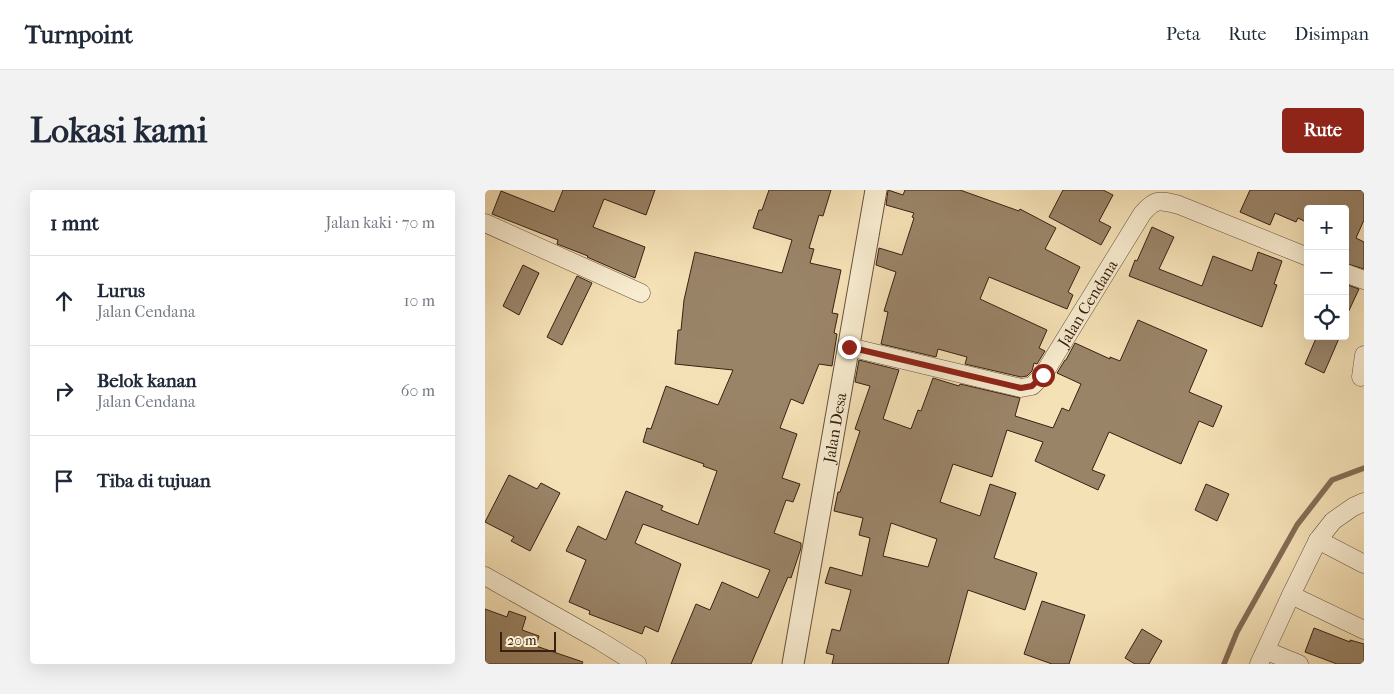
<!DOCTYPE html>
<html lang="id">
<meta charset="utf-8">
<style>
body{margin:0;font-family:"IM FELL French Canon",serif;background:#f2f2f3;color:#1f2937}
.controls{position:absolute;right:15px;top:15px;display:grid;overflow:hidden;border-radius:5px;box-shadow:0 5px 20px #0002}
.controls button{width:45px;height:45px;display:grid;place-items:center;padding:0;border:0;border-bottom:1px solid #e0e1e3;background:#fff;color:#1f2937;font:25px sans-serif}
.scale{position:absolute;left:15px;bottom:12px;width:56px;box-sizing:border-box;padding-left:5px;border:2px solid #382013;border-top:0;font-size:14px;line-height:18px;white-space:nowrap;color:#382013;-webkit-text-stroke:4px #f8ecd0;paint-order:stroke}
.stop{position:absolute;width:15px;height:15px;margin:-11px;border:4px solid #8f2418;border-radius:50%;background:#fff}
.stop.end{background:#8f2418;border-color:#fff;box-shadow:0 1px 5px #0008}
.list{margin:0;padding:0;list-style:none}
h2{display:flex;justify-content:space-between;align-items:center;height:65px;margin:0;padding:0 20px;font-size:21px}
h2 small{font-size:16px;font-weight:400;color:#747a83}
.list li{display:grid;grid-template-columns:32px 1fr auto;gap:15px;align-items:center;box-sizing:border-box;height:90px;padding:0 20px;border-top:1px solid #e0e1e3}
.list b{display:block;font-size:19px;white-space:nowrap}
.list p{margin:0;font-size:16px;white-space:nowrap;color:#747a83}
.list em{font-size:16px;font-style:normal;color:#747a83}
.icon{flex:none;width:28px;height:28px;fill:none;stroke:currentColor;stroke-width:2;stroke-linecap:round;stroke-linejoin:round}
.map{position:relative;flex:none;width:879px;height:474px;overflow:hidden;border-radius:5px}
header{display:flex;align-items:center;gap:30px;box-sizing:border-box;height:70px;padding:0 25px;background:#fff;border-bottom:1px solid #e0e1e3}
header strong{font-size:24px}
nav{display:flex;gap:28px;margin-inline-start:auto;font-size:18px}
.intro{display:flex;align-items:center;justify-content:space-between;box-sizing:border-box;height:120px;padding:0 30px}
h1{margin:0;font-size:35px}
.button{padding:12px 22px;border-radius:5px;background:#8f2418;color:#fff;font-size:18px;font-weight:700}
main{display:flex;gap:30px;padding:0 30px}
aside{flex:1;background:#fff;border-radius:5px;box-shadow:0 5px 20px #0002}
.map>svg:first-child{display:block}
</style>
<header>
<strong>Turnpoint</strong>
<nav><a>Peta</a><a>Rute</a><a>Disimpan</a></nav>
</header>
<div class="intro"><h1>Lokasi kami</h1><a class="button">Rute</a></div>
<main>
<aside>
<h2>1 mnt<small>Jalan kaki · 70 m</small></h2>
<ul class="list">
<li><svg class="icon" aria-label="ahead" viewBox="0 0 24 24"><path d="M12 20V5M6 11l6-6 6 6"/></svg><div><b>Lurus</b><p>Jalan Cendana</p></div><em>10 m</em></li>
<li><svg class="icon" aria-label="right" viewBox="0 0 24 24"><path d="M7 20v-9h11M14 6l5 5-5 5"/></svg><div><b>Belok kanan</b><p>Jalan Cendana</p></div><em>60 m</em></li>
<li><svg class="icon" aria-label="arrive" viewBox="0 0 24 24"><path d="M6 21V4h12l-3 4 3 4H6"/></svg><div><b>Tiba di tujuan</b></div></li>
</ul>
</aside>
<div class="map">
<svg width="879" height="474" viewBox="0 0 879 474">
<rect width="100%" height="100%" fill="#f5e1b6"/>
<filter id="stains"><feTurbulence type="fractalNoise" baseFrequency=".004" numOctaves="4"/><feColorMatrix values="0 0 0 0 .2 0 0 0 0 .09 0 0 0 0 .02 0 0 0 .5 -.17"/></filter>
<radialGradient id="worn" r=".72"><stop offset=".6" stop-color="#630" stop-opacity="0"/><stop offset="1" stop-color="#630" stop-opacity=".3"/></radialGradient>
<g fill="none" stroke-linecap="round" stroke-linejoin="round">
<polyline stroke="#836c54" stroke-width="5.5" points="739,474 752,442 812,335 847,290 879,278"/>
</g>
<g fill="#9a8468" stroke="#382013" fill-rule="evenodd">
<polygon points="78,0 170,0 161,25 119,9 108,37 160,57 150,88 102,67 103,66 72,54 73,50 7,24 16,1 69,22"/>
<polygon points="284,0 346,0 338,26 334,25 324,58 329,59 325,73 356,80 347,123 353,124 349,143 352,144 347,176 334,174 318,214 306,209 295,238 312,244 297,288 315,294 308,312 301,310 289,343 316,353 316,358 306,388 303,387 266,474 186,474 211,414 225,420 237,392 273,408 285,380 158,334 150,353 196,374 173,442 160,436 157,444 104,424 105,421 84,412 101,370 81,361 93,336 121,350 141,301 178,316 176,320 213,335 232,281 218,276 219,274 158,252 162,238 166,239 181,196 233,215 248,180 190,174 193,140 196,140 199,110 210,62 297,83 307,50 268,38 274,20 277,20"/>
<polygon points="403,0 418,5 420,0 475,0 534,21 535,19 571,38 560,59 595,77 583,102 588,105 582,119 504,87 495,109 562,140 554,158 560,161 552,174 549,173 547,181 542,186 536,187 480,174 482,167 453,159 451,167 396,154 403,122 399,121 411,82 391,75 394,58 417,65 429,28 427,27 429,23 401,15"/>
<polygon points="578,0 618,0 628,5 614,31 626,37 616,55 564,27"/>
<polygon points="765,0 879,0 879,30 871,48 879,52 879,79 860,73 860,19 823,19 823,33 813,28 811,32 790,23 785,35 755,22"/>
<polygon points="667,37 689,47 674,79 717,96 728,66 767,81 773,62 797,71 789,94 792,95 777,137 644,86 650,70 652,71"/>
<polygon points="38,75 54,83 34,125 18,116"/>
<polygon points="92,86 107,93 77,155 62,147"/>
<polygon points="860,94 874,99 860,129"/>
<path d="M653,130l69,30 -18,42 33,14 -9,21 -14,-6 -18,43 -72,-32 -17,38 13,5 -7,15 -63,-29 8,-19 -36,-12 -15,47 -39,-13 -13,38 40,14 10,-32 26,9 -22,65 43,15 -12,37 -57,-20 -20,74h-116l2,-9 -8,-2 6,-24 8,2 11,-41 -26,-7 5,-16 32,9 8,-38 -11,-3 4,-17 -29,-7 4,-19h2l20,-61 -5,-2 15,-43 -15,-4 4,-22 40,10 -16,49 28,10 7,-19 3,1 12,-33 26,8 1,-2 60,14 -5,18 38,12 9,-20 7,3 12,-27 -24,-11 8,-13h1l9,-17 35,16v-2l10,4zM406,333l46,16 -9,28 -45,-11z"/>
<polygon points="832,146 855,146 839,183 820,174"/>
<polygon points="24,285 52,299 56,293 75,303 45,361 26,351 29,347 0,332"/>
<polygon points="721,294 744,304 732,331 710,320"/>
<polygon points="557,411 600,425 584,474 567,474 539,464"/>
<polygon points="0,419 22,427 24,421 41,427 37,440 54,446 51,456 98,472 97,474 0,474"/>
<polygon points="829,438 865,452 865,450 879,454 879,474 852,474 820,462"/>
<polygon points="657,439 677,451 664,474 650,474 640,468"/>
</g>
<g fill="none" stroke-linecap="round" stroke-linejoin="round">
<defs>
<g id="minor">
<polyline points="0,33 156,103"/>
<polyline points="860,83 879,90"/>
<path id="s1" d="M364,157l172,41 11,-2 11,-11 99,-161c13,-16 18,-14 37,-9l129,52"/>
<polyline points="876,187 879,165"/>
<polyline points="833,350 879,374"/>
<polyline points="0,386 115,451 152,474"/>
<polyline points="806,405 879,440"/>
<polyline points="782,461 814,474"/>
<polyline points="774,474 806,405 833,350 848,331 868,317 879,312"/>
</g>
<g id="tertiary">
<path id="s2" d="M308,474l83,-474"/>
</g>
</defs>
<use href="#minor" stroke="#67503c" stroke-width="19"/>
<use href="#tertiary" stroke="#67503c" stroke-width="23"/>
<use href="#minor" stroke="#f8ecd0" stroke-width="18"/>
<use href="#tertiary" stroke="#f8ecd0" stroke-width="21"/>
</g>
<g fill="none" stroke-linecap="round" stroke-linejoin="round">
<polyline stroke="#8f2418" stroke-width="6" points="364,157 536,198 547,196 558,185"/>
</g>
<g text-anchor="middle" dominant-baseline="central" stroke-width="5" stroke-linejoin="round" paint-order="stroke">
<g font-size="16" fill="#382013" stroke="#f8ecd0">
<text stroke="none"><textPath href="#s1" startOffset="288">Jalan Cendana</textPath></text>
<text stroke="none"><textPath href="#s2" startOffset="240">Jalan Desa</textPath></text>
</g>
</g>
<rect width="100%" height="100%" filter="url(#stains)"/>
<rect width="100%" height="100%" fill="url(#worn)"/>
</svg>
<div class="controls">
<button>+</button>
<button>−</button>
<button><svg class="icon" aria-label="locate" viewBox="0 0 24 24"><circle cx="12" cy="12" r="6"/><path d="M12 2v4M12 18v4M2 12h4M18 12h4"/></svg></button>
</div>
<div class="scale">20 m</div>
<div class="stop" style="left:558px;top:185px"></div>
<div class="stop end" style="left:364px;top:157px"></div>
</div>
</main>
